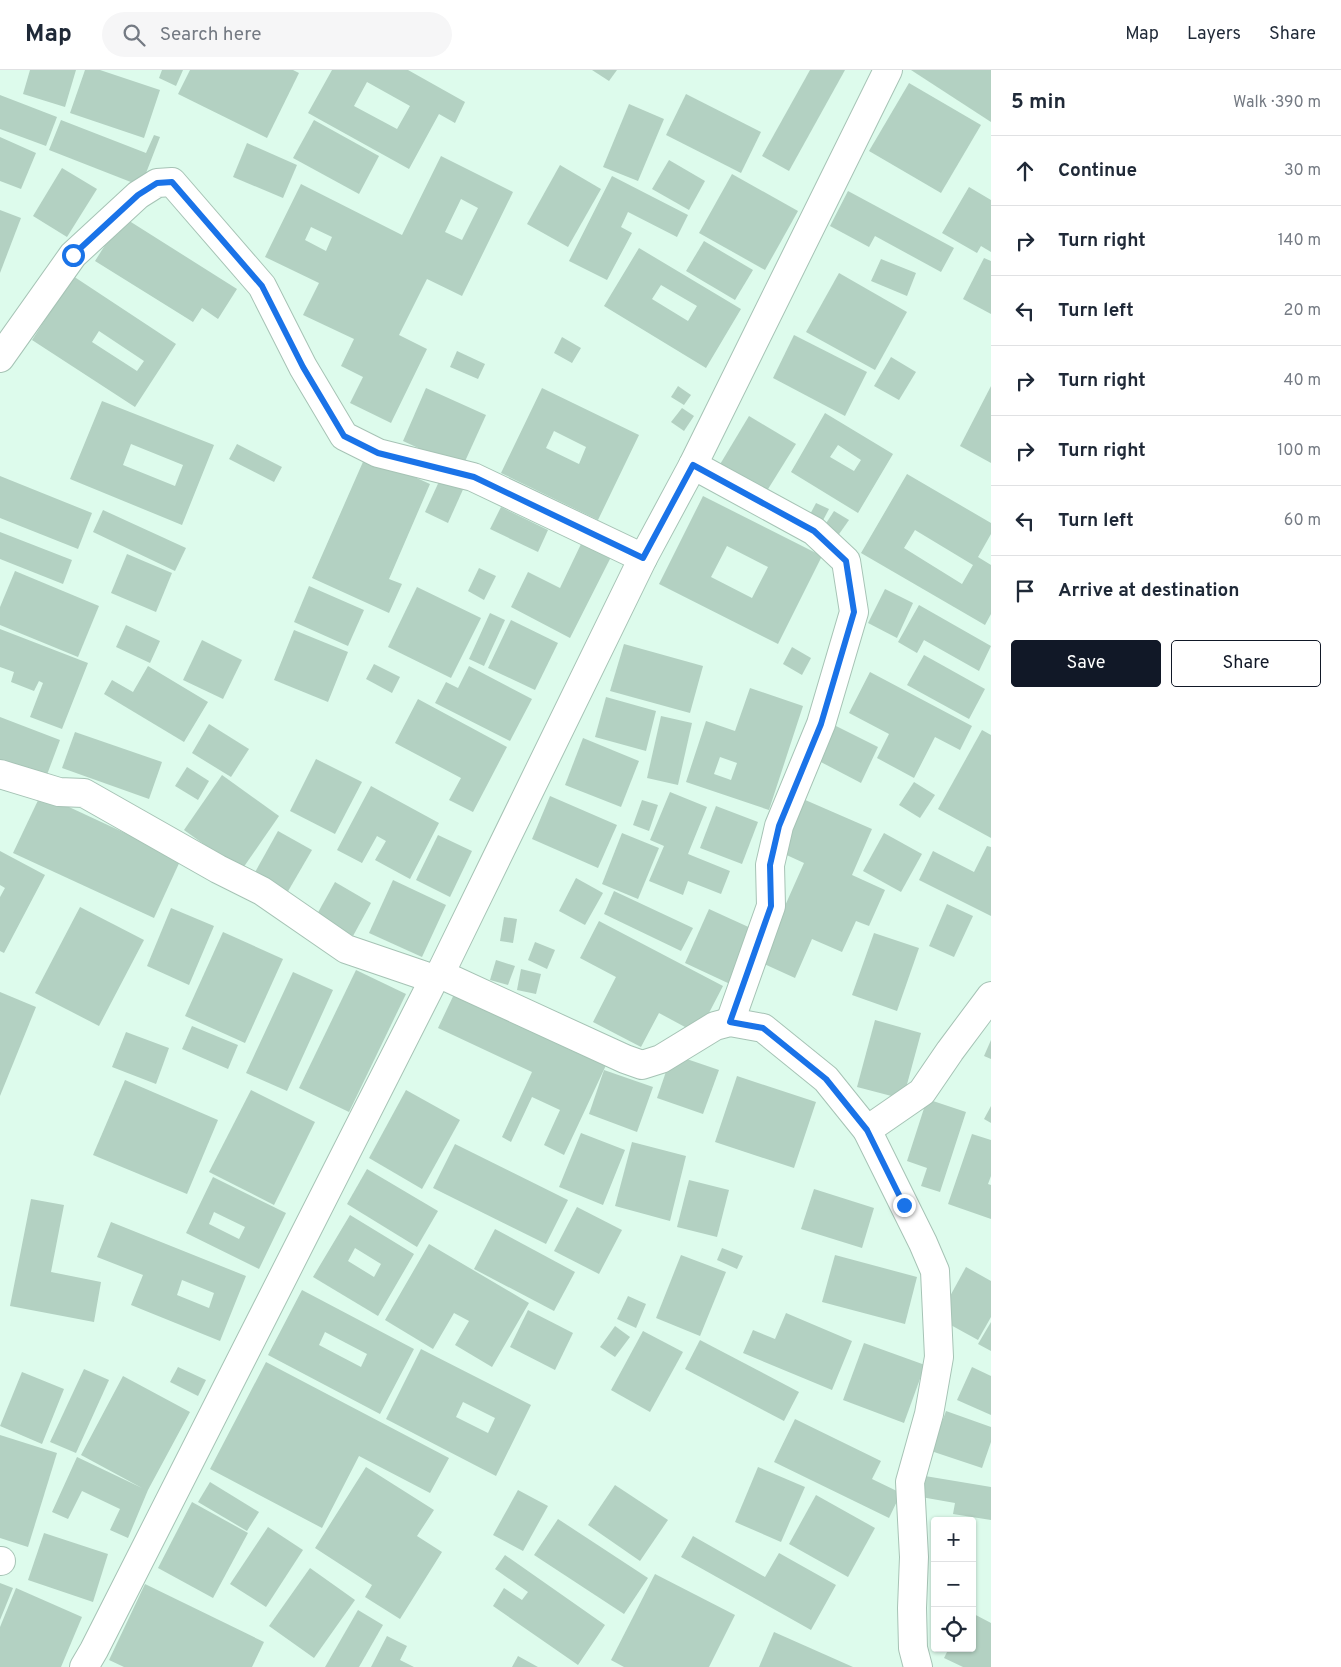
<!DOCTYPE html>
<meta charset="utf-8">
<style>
body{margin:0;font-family:Overpass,sans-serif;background:#f6f6f7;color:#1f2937}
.controls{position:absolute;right:15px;bottom:15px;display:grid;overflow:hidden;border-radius:5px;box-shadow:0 1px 4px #0004}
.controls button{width:45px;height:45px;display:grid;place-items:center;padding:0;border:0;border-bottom:1px solid #e0e1e3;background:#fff;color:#1f2937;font:25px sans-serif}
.stop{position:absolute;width:15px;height:15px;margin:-11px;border:4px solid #1a73e8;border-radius:50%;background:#fff}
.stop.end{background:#1a73e8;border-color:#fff;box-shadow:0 1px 5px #0008}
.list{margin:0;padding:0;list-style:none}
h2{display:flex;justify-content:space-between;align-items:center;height:65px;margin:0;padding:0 20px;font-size:21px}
h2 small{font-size:16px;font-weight:400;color:#747a83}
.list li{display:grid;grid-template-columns:32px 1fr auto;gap:15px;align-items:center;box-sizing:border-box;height:70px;padding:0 20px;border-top:1px solid #e0e1e3}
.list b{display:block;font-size:19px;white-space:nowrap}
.list em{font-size:16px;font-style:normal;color:#747a83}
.actions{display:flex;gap:10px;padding:15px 20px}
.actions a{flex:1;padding:11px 0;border:1px solid #111827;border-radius:5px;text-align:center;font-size:18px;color:#111827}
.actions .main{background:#111827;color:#fff}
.icon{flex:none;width:28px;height:28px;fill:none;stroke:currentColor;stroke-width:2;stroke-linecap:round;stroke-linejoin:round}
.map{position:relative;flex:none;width:991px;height:1597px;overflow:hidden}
header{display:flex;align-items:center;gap:30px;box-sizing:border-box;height:70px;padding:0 25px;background:#fff;border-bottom:1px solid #e0e1e3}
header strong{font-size:24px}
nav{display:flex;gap:28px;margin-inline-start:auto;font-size:18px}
.search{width:350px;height:45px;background:#f6f6f7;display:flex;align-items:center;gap:12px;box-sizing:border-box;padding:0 18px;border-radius:28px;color:#747a83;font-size:19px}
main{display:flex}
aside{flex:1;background:#fff}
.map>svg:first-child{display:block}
</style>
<header>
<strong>Map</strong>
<div class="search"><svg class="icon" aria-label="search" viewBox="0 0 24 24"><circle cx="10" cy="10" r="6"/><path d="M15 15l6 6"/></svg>Search here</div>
<nav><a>Map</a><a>Layers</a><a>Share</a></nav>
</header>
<main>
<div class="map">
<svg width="991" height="1597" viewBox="0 0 991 1597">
<rect width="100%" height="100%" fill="#ddfbec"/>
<g fill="#b3d1c2" fill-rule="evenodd">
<polygon points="30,0 76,0 65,37 23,24"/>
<polygon points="85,0 100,0 160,20 144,68 70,43"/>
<polygon points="162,0 183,0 176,16 159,8"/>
<polygon points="190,0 293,0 299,3 267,68 178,24"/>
<path d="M332,0h76l57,32 -10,21 -16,-9 -30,55 -101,-56zM367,12l43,24 -13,23 -43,-23z"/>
<polygon points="592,0 617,0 609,11"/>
<polygon points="810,0 845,0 789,101 762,86"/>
<polygon points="911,0 991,0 991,52"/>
<polygon points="909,13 981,55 941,123 869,81"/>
<polygon points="686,24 761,62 741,103 666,65"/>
<polygon points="0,25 57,47 46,76 0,59"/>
<polygon points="629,34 664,49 638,111 603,97"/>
<polygon points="61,50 146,83 154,65 160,67 141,116 49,80"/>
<polygon points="314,50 379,86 359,124 293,88"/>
<polygon points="0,67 36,83 21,119 0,111"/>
<polygon points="247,73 297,95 283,128 233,107"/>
<path d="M441,86l72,36 -51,104 -35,-17 -28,56 28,14 -36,74 -41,-20 13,-26 -22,-11 13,-27 -51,-24 16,-32 -54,-26 36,-73 101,51zM461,129l17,9 -16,32 -17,-8zM311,157l21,10 -6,14 -21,-11z"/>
<polygon points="669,90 705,111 689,140 652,119"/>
<polygon points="560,95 601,119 568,177 527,154"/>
<polygon points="62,98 97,119 67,167 33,146"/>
<polygon points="732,104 798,141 765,200 699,163"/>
<polygon points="612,106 688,145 677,167 628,142 621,157 632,163 607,210 569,191"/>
<polygon points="969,117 991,130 991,182 981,176 977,183 942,163"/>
<polygon points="848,121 954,178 941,202 875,166 869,177 830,156"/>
<polygon points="0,140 21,148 0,203"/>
<polygon points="123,147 237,219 218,249 202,238 193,252 95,191"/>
<polygon points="704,171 753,200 735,230 686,201"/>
<path d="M639,178l102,61 -35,59 -102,-62zM661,215l36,21 -9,15 -36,-22z"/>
<polygon points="984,188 991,191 991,244 963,229"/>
<polygon points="881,189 916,203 907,226 871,211"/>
<polygon points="839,203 907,242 875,300 806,262"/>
<path d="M73,206l103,68 -41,63 -103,-67zM99,261l45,30 -7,10 -45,-29z"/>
<polygon points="794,265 867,302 845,346 773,308"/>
<polygon points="562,267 581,278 572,293 554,283"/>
<polygon points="457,281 485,294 478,309 450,297"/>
<polygon points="891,287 916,302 899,330 874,316"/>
<polygon points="678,316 691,325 684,335 671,327"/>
<polygon points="991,316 991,393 960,376"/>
<polygon points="426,318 486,345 462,398 403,371"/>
<path d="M542,318l97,47 -41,85 -97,-47zM554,361l32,16 -7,17 -33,-16z"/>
<path d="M102,331l112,44 -32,80 -112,-46zM131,374l52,21 -8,21 -52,-21z"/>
<polygon points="682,338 694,346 684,361 671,352"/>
<path d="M825,343l68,41 -35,59 -67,-41zM838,375l23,15 -7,11 -24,-14z"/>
<polygon points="749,346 796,374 765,424 719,396"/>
<polygon points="237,374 282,397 274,412 229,389"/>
<polygon points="366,385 430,414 389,509 402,514 389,543 312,508"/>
<path d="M907,404l84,49v11l-13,23 13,8v49l-6,11 -124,-72zM915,460l58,35 -11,19 -58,-36z"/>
<polygon points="442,405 465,415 448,453 425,442"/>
<polygon points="0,406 92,443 78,479 0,448"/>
<path d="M703,426l119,60 -44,88 -119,-60zM727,476l41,21 -16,31 -41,-21z"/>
<polygon points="816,433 829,439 820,456 807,450"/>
<polygon points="501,437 548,460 538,482 490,459"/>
<polygon points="103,440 186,478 175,501 93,462"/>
<polygon points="834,441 849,450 837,467 823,458"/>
<polygon points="0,462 72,490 63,514 0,489"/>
<polygon points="582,472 611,487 570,568 511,537 528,502 560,518"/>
<polygon points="127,484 172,503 156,542 111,523"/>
<polygon points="479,498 496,506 484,530 468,521"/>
<polygon points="15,501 99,536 78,587 0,555 0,537"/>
<polygon points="309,516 364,540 348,576 294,552"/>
<polygon points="417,517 481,548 451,608 388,577"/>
<polygon points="885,519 913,533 897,568 868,553"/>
<polygon points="919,535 991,576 979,601 924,570 917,583 898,572"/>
<polygon points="490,543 505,550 484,596 469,589"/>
<polygon points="511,550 558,573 535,620 488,598"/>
<polygon points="126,555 160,571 150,593 116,577"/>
<polygon points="0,559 88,593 62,659 30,647 43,613 39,611 34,621 11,612 14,602 0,597"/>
<polygon points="294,560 348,582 328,632 274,610"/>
<polygon points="202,570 242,590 223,629 183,610"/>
<polygon points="624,574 703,596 690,643 610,621"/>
<polygon points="792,577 811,588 802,605 783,594"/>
<polygon points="924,585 985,619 969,649 907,615"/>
<polygon points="374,594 400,607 392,623 366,609"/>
<polygon points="148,596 208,632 184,672 104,624 112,610 133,622"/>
<polygon points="469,596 532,629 510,671 435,633 446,612 458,618"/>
<polygon points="870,602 972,656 960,680 935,667 914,708 877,688 889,664 849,643"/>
<path d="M750,618l53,18 -34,104 -83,-28 20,-61 29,10zM720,687l17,6 -6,17 -17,-6z"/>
<polygon points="606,627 656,641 646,681 595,667"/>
<polygon points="418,629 507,677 473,742 449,730 461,708 395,673"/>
<polygon points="661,646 692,653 678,715 647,708"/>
<polygon points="0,647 60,670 45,710 0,693"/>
<polygon points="209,654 249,679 231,707 192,683"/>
<polygon points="834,655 878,677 861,713 817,690"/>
<polygon points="982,660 991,665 991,768 938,739"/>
<polygon points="75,662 162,692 149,729 62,698"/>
<polygon points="583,668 639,691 621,737 565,715"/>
<polygon points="316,689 362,712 335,764 290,741"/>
<polygon points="187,697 209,711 198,730 175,716"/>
<polygon points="222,705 279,746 241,801 184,760"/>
<polygon points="914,712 935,725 920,748 899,735"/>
<polygon points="371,716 439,753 410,809 375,790 386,771 377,766 362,793 337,780"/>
<polygon points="670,722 707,737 688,784 730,801 721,824 688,811 683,825 649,811 664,776 650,770"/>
<polygon points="41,724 181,789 154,848 13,783"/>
<polygon points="550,726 617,755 598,798 532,769"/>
<polygon points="803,729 872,759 852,805 885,820 869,856 856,851 842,882 812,869 795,908 760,892 804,793 780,782"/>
<polygon points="642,730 658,735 649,761 633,755"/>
<polygon points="716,736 758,752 742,794 700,778"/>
<polygon points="278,761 312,780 287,823 254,804"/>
<polygon points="622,763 659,778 638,829 602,814"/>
<polygon points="884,763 922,784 901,822 863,801"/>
<polygon points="438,765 472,781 450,827 416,810"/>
<polygon points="987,776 991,777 991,846 919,810 933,781 974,802"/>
<polygon points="0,781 45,805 4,883 0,881 0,827 5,818 0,815"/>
<polygon points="576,808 603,823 585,855 559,841"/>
<polygon points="393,810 446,835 422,887 369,863"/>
<polygon points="335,812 371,833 353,866 316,846"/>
<polygon points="614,821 693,858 681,881 604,844"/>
<polygon points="947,834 973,846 954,887 929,876"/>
<polygon points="80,837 144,870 99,956 35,923"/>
<polygon points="171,838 214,856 189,915 147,896"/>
<polygon points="709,839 755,860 730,914 685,893"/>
<polygon points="504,847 517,849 513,873 500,871"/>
<polygon points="599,851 723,916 698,964 659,943 641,977 593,952 616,907 580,888"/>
<polygon points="223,862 283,889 245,973 185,946"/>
<polygon points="874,863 919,878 897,941 852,925"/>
<polygon points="535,872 555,880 547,899 528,890"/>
<polygon points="496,890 515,896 508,915 490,910"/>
<polygon points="521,899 541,904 536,924 517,920"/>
<polygon points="356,900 406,924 349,1042 299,1018"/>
<polygon points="293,902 333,920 287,1021 246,1003"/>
<polygon points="457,918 608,991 564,1085 544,1075 560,1040 532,1027 511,1072 502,1067 532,1002 438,958"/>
<polygon points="0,922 36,937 0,1026"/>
<polygon points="875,950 921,963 903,1029 857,1017"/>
<polygon points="192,956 238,975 228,999 182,979"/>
<polygon points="126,962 169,978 156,1014 112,997"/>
<polygon points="991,970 991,989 984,986"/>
<polygon points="672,984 719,1000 703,1044 657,1028"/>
<polygon points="604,1000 653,1017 637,1062 589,1044"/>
<polygon points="737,1006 816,1032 794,1098 715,1072"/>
<polygon points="125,1010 218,1050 187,1124 93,1085"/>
<polygon points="251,1020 315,1052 274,1135 209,1102"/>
<polygon points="406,1020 460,1050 422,1119 369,1088"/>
<polygon points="927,1029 966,1042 940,1122 921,1116 927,1098 907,1091"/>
<polygon points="991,1036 991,1053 984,1049"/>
<polygon points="581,1063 625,1080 603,1135 559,1117"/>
<polygon points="972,1064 991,1070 991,1106 988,1114 991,1115 991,1149 948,1134"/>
<polygon points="632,1072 686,1086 670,1151 615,1136"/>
<polygon points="455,1074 568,1130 546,1174 433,1118"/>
<polygon points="367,1099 438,1141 417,1177 347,1134"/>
<path d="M213,1107l73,36 -27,56 -73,-36zM214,1142l31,15 -6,12 -30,-15z"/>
<polygon points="689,1110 729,1120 717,1167 677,1157"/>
<polygon points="814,1119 874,1138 862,1178 801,1159"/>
<polygon points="31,1129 64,1135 51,1202 101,1212 94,1252 10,1236"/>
<polygon points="577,1137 622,1160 599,1204 554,1181"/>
<path d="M350,1145l64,39 -36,62 -65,-39zM355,1178l26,16 -7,13 -26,-16z"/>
<path d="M111,1152l135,54 -26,65 -89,-36 12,-30 -46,-18zM182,1210l32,13 -5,15 -32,-13z"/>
<polygon points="495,1159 575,1202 554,1241 474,1199"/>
<polygon points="429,1174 529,1233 492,1297 455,1275 469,1251 454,1243 433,1279 385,1250"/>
<polygon points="722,1178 743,1186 737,1199 717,1190"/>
<polygon points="681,1185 726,1202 700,1266 656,1248"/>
<polygon points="835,1185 917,1207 905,1254 822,1232"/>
<polygon points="966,1197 991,1211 991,1247 978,1270 938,1248"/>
<path d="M302,1220l112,59 -34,65 -112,-59zM325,1262l42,22 -6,13 -42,-22z"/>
<polygon points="628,1226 646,1234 636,1258 617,1249"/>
<polygon points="528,1240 573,1263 555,1300 510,1277"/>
<polygon points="786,1243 852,1271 832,1320 743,1283 753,1260 775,1269"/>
<polygon points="991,1252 991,1281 978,1274"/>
<polygon points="615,1256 630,1267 615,1287 600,1277"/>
<polygon points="643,1261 683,1282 650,1342 611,1320"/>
<polygon points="700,1270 799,1322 784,1351 685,1299"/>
<polygon points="864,1273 925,1295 904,1353 843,1330"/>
<path d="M421,1279l110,56 -35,71 -110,-57zM463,1332l32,16 -7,15 -32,-16z"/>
<polygon points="266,1292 449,1388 430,1423 359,1386 322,1458 210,1399"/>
<polygon points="178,1297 206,1310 198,1326 170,1312"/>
<polygon points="972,1297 991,1306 991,1345 957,1330"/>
<polygon points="84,1299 109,1310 76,1383 50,1372"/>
<polygon points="22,1302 64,1319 42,1374 0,1356"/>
<polygon points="123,1306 190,1342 148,1420 128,1468 110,1460 120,1439 82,1421 68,1449 52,1442 77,1387 142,1418 81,1385"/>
<polygon points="946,1341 991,1357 991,1372 982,1398 931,1381"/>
<polygon points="795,1349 881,1391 872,1409 901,1423 889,1448 774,1392"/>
<polygon points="0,1365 57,1383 28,1477 0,1468"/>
<polygon points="366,1397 434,1440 417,1466 442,1482 400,1549 365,1527 372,1515 315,1478"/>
<polygon points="758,1397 805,1417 781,1472 735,1452"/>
<polygon points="925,1406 991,1417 991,1450 953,1444 955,1433 921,1427"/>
<polygon points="210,1412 259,1442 247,1461 198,1432"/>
<polygon points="615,1415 668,1450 640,1491 588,1455"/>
<polygon points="518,1420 548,1436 523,1481 493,1465"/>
<polygon points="816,1425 875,1458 848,1507 789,1474"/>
<polygon points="192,1432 248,1463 213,1528 158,1498"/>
<polygon points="558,1449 648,1508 624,1544 534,1485"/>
<polygon points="268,1457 303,1480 266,1537 230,1514"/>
<polygon points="44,1463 108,1484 93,1532 28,1510"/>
<polygon points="693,1466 765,1507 779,1483 836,1515 811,1560 681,1487"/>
<polygon points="505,1485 605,1555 578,1595 493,1536 504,1518 522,1530 528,1522 495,1499"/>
<polygon points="310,1498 355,1530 314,1588 269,1556"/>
<polygon points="655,1504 735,1545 709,1597 624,1597 611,1590"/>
<polygon points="0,1513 13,1518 0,1550"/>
<polygon points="145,1514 264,1572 252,1597 124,1597 109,1590"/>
<polygon points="16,1518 82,1547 61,1597 0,1597 0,1557"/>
<polygon points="358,1540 383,1555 359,1597 325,1597"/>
<polygon points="972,1543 991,1553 991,1597 963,1597 944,1588 949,1578 972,1578"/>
<polygon points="774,1562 853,1597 759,1597"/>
<polygon points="387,1566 407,1576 400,1590 414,1597 371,1597"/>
<polygon points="518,1586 538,1597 512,1597"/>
</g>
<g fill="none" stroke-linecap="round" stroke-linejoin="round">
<defs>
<g id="minor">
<polyline points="0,288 73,185 138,125 157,113 172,112 262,216 303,297 344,366 378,383 473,407 643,488"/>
<polyline points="693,395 814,461 846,491 854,542 821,654 779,756 770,795 771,836 730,952"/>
<polyline points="0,704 59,722 84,723 218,799 262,821 346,879 434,909"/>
<polyline points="440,904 625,989 642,995 661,989 715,956 730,952 763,958 826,1009 867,1060 923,1173 935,1201 939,1287 929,1344 910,1412 914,1487 912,1538 913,1578 918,1597"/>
<polyline points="867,1060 922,1022 950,981 991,926"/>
<polyline points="0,1491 1,1491"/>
<polyline points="84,1597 94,1580 434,909 440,904 643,488 693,395 888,0"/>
</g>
</defs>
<use href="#minor" stroke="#a6c3b5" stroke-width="30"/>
<use href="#minor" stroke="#fff" stroke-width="28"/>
</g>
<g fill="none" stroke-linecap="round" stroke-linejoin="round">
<polyline stroke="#1a73e8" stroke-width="6" points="73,185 138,125 157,113 172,112 262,216 303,297 344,366 378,383 474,407 643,488 693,395 814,461 846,491 854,542 821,654 779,756 770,795 771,836 730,952 763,958 826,1009 867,1060 904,1135"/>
</g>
</svg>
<div class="controls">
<button>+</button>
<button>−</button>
<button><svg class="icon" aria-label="locate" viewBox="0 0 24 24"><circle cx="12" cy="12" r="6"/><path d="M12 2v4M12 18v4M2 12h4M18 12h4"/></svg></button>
</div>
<div class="stop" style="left:73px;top:185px"></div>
<div class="stop end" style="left:904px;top:1135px"></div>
</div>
<aside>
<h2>5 min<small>Walk · 390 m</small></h2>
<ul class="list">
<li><svg class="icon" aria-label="ahead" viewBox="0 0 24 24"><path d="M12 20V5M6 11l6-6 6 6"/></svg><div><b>Continue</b></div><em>30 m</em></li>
<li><svg class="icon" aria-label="right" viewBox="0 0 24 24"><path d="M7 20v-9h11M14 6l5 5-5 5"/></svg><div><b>Turn right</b></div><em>140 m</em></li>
<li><svg class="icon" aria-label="left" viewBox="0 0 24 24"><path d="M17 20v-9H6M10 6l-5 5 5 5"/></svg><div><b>Turn left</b></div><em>20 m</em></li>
<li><svg class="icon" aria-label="right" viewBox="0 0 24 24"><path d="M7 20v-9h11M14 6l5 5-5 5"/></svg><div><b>Turn right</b></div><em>40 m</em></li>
<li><svg class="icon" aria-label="right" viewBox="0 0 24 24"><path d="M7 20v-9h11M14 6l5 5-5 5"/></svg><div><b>Turn right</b></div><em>100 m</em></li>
<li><svg class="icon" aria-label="left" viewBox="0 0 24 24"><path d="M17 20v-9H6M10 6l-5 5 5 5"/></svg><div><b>Turn left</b></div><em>60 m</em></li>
<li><svg class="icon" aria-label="arrive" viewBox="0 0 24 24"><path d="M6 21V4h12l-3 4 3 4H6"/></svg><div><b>Arrive at destination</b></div></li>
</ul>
<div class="actions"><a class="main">Save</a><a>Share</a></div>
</aside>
</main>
